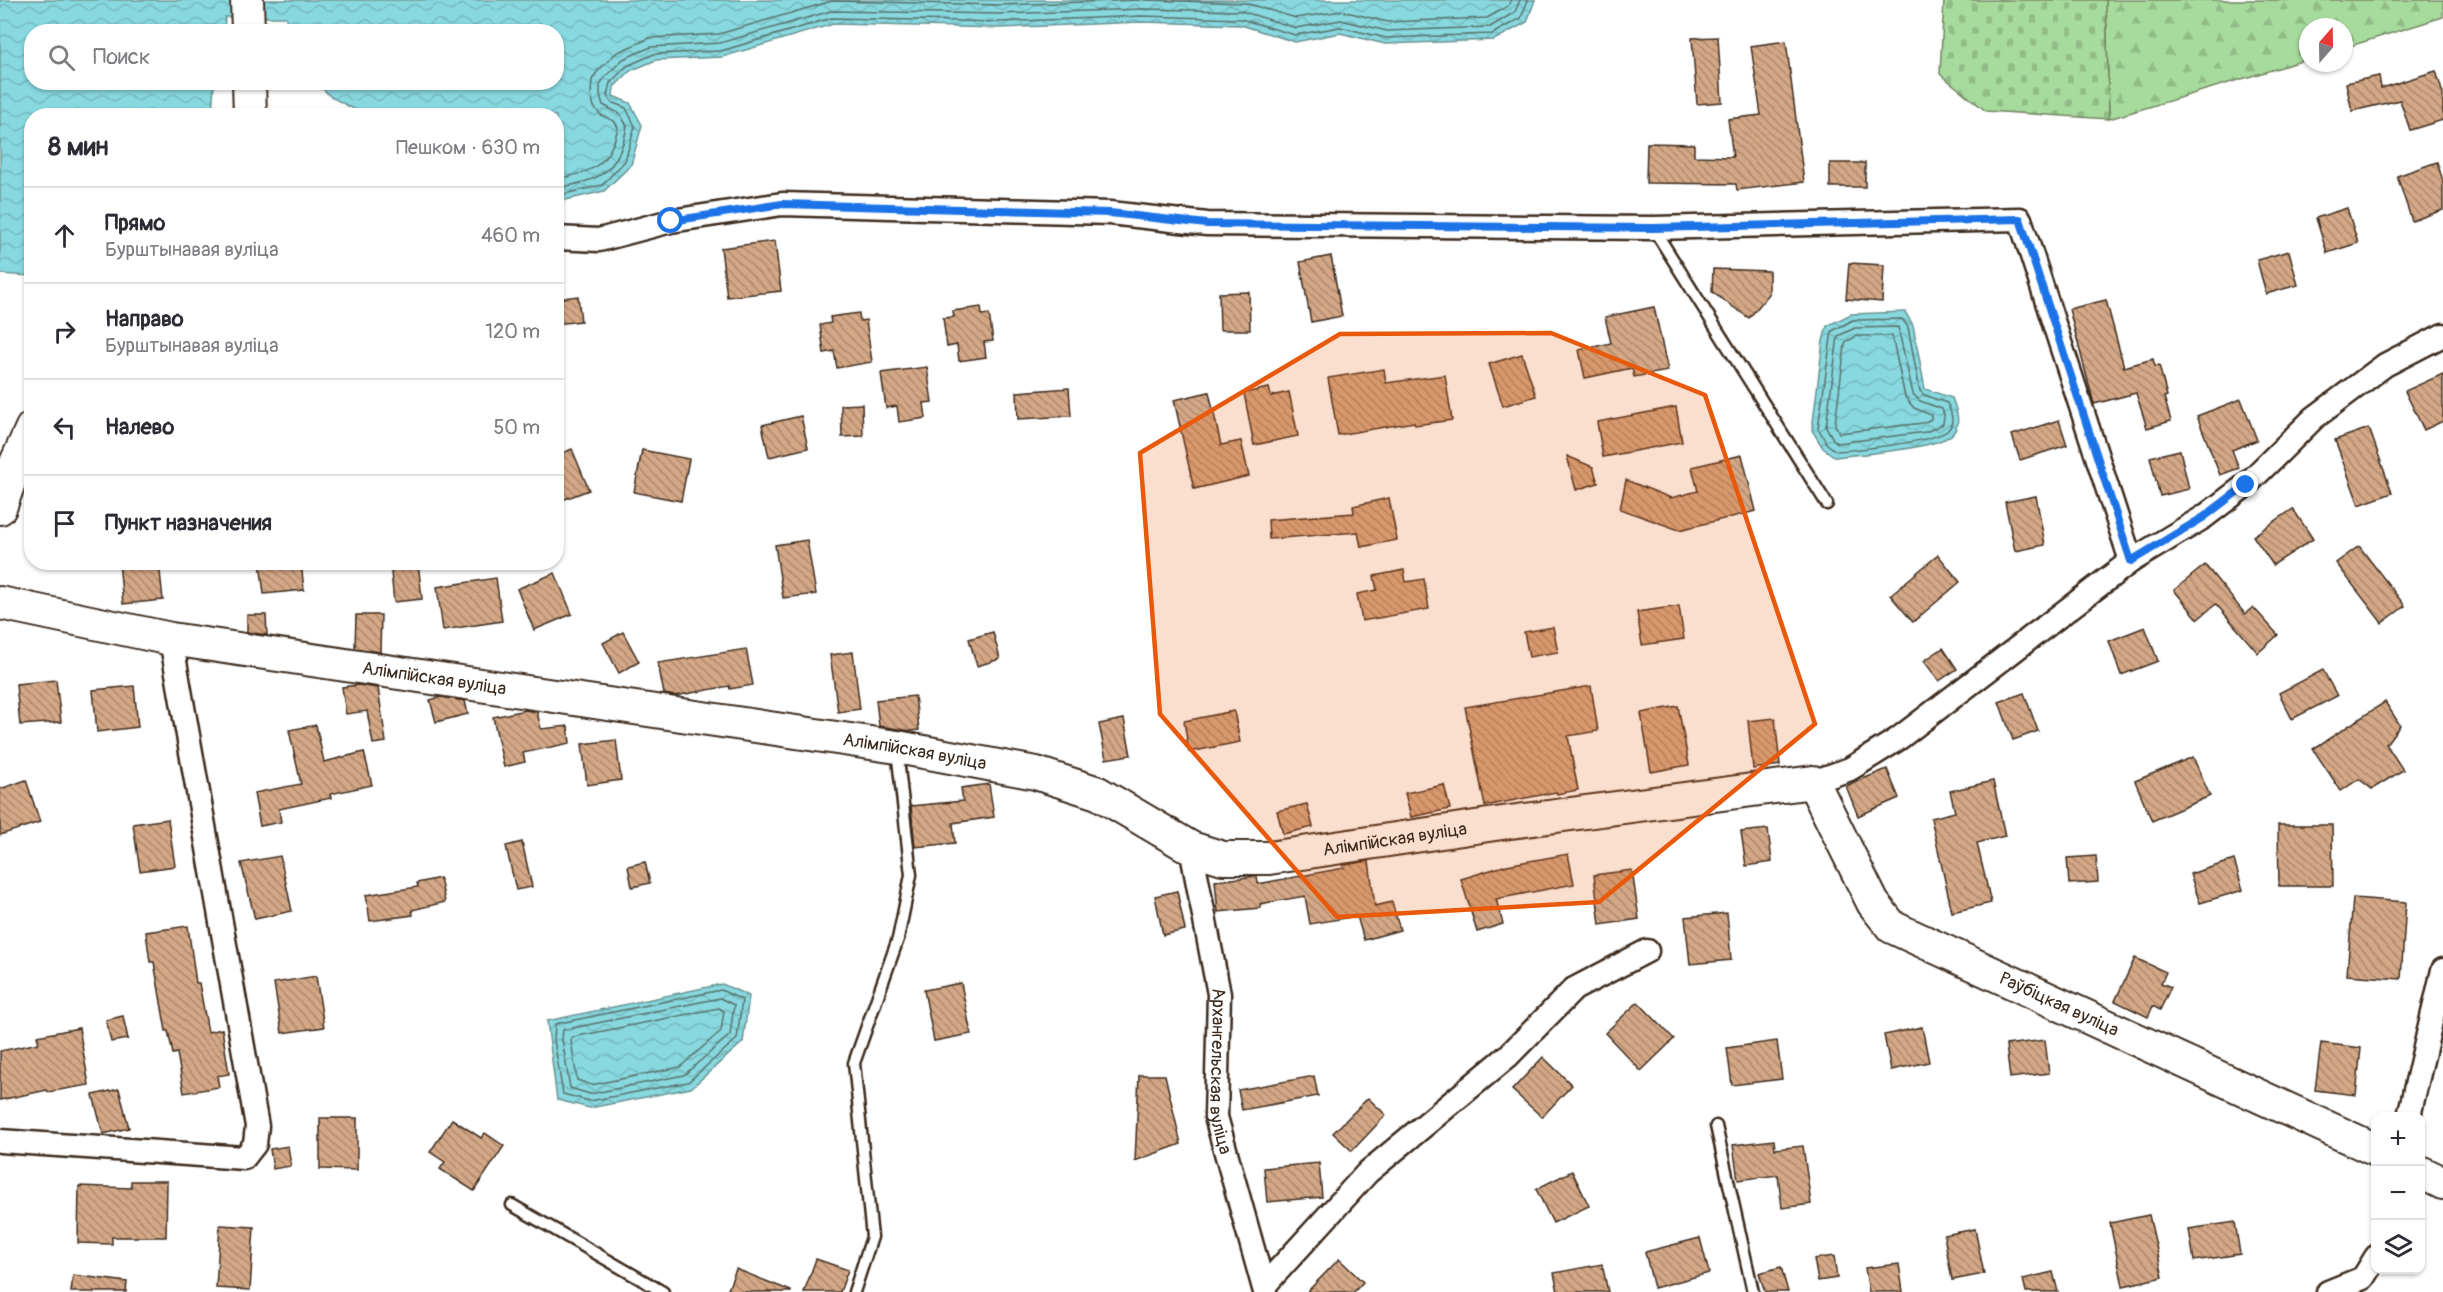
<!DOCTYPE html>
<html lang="ru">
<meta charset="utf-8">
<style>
body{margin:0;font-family:Pangolin,sans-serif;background:#f2f2f3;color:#2b2b33}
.controls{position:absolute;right:18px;bottom:18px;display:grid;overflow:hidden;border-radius:12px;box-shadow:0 2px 4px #0004}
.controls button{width:54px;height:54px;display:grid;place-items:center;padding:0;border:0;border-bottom:2px solid #e1e1e2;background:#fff;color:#2b2b33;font:30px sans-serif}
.compass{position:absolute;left:2299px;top:18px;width:54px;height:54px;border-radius:50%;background:#fff;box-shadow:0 2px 4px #0004;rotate:20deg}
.stop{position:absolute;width:18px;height:18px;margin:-14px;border:4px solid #1a73e8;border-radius:50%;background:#fff}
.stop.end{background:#1a73e8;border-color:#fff;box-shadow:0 2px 6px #0008}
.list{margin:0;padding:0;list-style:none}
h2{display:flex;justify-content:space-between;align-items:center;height:78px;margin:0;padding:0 24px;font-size:26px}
h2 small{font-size:20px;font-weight:400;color:#7c7c81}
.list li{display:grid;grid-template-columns:39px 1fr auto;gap:18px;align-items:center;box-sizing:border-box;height:96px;padding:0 24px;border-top:2px solid #e1e1e2}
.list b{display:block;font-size:22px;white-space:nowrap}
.list p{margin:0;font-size:20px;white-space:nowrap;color:#7c7c81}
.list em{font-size:20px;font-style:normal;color:#7c7c81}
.icon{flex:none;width:33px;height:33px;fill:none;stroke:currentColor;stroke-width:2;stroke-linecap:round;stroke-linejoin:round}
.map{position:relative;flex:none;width:2443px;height:1292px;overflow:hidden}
.search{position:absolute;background:#fff;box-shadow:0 2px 4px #0004;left:24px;top:24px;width:540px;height:66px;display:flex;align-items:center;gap:15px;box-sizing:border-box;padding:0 21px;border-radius:24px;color:#7c7c81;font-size:22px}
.panel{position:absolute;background:#fff;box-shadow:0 2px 4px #0004;left:24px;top:108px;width:540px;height:462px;border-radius:24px}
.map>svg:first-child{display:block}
</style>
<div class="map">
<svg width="2443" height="1292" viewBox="0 0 2443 1292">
<defs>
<pattern id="forest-firs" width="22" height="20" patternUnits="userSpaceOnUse" patternTransform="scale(1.5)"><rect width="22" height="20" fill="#a7db9d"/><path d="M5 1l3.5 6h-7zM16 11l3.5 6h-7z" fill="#91bc87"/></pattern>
<pattern id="cemetery-stones" width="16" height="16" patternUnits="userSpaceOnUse" patternTransform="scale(1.5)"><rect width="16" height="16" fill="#a7db9d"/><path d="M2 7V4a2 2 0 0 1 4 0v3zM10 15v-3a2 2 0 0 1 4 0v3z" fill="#91bc87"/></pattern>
<pattern id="water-waves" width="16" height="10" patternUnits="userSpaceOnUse" patternTransform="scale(1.5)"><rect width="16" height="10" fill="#87d8df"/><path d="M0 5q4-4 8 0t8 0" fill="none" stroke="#75babf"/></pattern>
<pattern id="building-back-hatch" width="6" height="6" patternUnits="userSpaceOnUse" patternTransform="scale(1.5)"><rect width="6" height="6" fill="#d4a886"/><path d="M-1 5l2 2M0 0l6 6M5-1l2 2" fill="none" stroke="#ad896d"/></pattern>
</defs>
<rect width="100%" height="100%" fill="#fff"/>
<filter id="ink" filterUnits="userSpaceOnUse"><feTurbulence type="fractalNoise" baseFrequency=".0167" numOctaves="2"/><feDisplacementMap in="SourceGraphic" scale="12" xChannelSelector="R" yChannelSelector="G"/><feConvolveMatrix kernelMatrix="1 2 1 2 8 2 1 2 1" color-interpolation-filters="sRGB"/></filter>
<g filter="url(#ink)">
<polygon fill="url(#forest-firs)" stroke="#71825e" stroke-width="1.5" points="2106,0 2443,0 2443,17 2344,48 2344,27 2308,27 2308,59 2109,119"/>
<polygon fill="url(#cemetery-stones)" stroke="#71825e" stroke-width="1.5" points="1944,0 2106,0 2109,119 1986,111 1940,74"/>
<g fill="url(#water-waves)" stroke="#699292" stroke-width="1.5">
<polygon points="0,0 1535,0 1527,22 1494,40 1385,44 1340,33 1295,42 1241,25 1142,22 1000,28 833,24 722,57 656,60 630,71 614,87 613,96 630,103 642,125 631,165 604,191 557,202 556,116 365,115 331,97 317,83 556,82 556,32 287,31 286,17 225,17 224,31 32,32 32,82 214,83 212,115 32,116 31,276 0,274"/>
<path d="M1905,312l8,13 12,64 27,9c4,11 10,25 1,35 -12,16 -96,21 -118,24l-12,-9 -11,-18 11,-89 4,-15 24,-12z"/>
<polygon points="722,984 749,996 743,1042 691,1088 590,1108 557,1100 547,1021"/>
</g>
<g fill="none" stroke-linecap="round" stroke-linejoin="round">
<g stroke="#59706b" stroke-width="1.5">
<polyline points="1145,0 1245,3 1296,18 1342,11 1388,22 1487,18 1508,6 1511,0"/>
<path d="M556,179c36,-6 54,-14 62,-52l-4,-6 -13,-6 -7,-8 -3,-12 1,-15 5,-8 19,-19 34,-15 69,-4 113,-33 168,4 140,-5"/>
<path d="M556,188c44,-7 63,-16 71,-62l-7,-12 -17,-9 -3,-10v-10l4,-7 19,-19 28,-12 69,-4 111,-32 169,3 142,-5 99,2 55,17 45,-8 46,11 103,-4 25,-15 5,-12"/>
<polyline points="556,196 602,185 625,161 635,126 626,108 611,102 607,96 610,83 627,66 654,54 721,51 832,18 1000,22 1142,16 1241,19 1295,35 1340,27 1386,38 1492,34 1521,18 1528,0"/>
<path d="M1902,319l6,8 12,64 4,4 23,8c4,8 8,20 1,27 -12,12 -93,20 -112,21l-9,-7 -9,-16 14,-97 21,-11z"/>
<polygon points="1898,327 1913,394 1920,401 1942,409 1944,415 1943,424 1926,432 1838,443 1833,439 1826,427 1838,336 1855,328"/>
<polygon points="1857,336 1892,336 1905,397 1914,408 1931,415 1931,419 1923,423 1839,433 1835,424 1845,345 1846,342"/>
<polygon points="721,990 742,1000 737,1039 688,1082 590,1101 563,1094 554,1040 555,1024"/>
<polygon points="720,998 734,1005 730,1035 684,1075 590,1094 570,1088 562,1039 563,1030"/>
<polygon points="719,1008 724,1011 721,1031 680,1067 591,1085 577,1080 571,1040 573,1037"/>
</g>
</g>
<g fill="url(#building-back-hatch)" stroke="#3b2a1e" stroke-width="1.5">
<polygon points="1718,37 1722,102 1697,104 1692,38"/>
<polygon points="1786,41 1804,182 1737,190 1736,184 1646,183 1647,143 1694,144 1694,156 1733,157 1728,119 1761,115 1751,46"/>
<polygon points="2436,71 2443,94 2443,120 2410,130 2400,100 2352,111 2346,83 2379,76 2381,88"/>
<polygon points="2437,162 2443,181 2443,210 2412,221 2397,176"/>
<rect x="1830" y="163" width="35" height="24"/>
<polygon points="2347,208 2358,243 2327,253 2316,218"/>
<polygon points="775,241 781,291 727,297 721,248"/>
<polygon points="2289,251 2298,285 2266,294 2257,260"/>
<polygon points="1331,256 1342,316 1311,322 1300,262"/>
<polygon points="1849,263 1884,265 1882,302 1846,299"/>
<polygon points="1713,269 1769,271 1769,294 1749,318 1712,292"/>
<polygon points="1249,292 1250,330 1220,330 1219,293"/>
<polygon points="578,296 581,321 556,324 556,299"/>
<polygon points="2106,300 2124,367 2153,359 2155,367 2159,365 2167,396 2164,397 2171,421 2147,428 2136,393 2094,404 2069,309"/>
<polygon points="981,307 982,315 989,314 993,341 984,342 986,357 959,361 957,345 947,347 943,318 954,317 953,311"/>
<polygon points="1654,307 1668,371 1634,377 1632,368 1585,378 1579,350 1611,343 1605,317"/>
<polygon points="859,313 860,321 866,320 872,362 837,368 834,351 824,353 820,325 831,323 830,317"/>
<polygon points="1522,354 1536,396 1503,406 1489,364"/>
<polygon points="927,367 932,402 924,403 926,418 899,422 897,406 886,408 881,373"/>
<polygon points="1384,369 1386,383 1445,375 1452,420 1415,425 1414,422 1338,435 1328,378"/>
<polygon points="2443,374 2443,421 2424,430 2405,391"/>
<polygon points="1069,388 1071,416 1018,419 1017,392"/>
<polygon points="1269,388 1271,396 1289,392 1298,436 1254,445 1244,393"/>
<polygon points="1209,392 1221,445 1241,441 1249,476 1194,489 1174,400"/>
<polygon points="2241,399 2257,440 2232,450 2239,468 2220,475 2197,416"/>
<polygon points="862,404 863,436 842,437 841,405"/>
<polygon points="1676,407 1682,442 1603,457 1597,422"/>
<polygon points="801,416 808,448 769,457 762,425"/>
<polygon points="2059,420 2067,445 2020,460 2012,435"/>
<polygon points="2369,428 2392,493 2359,505 2335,440"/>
<polygon points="572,449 589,490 565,499 556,495 556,456"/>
<polygon points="642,450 689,459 681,501 634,492"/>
<polygon points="2180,450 2189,489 2160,496 2150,457"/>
<polygon points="1742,455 1756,511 1679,530 1620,509 1626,480 1671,498 1698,491 1692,467"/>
<polygon points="1567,456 1593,467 1598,483 1576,490"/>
<polygon points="2036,496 2045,545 2015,551 2005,502"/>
<polygon points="1389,498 1397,540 1361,547 1358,532 1269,539 1268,520 1354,513 1353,506"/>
<polygon points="2293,509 2313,539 2273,565 2253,536"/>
<polygon points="807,540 816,594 783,598 775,545"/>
<polygon points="2359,546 2405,606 2382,623 2336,563"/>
<polygon points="1938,555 1960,582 1913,622 1890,595"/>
<polygon points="119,562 159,562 163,600 123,604"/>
<polygon points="260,562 301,562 304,590 264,594"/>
<polygon points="390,562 418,562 422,599 394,602"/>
<polygon points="2205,565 2245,614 2253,607 2278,635 2258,653 2216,604 2198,619 2174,590"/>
<polygon points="1404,570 1406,582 1424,579 1429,609 1362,621 1357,594 1377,590 1374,576"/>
<polygon points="555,573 572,614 534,630 517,589"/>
<polygon points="496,578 502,621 443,630 437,587"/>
<polygon points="1679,606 1684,639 1642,645 1637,612"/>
<polygon points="247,615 266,615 267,635 247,632"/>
<polygon points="356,615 381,615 380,652 355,648"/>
<polygon points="1553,627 1558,652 1529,657 1524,632"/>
<polygon points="2145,627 2158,661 2121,675 2109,641"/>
<polygon points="623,632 639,662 619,673 603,643"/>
<polygon points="993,632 1000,659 977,666 969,639"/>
<polygon points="1943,648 1957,669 1939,681 1924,661"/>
<polygon points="746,649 753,685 730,689 729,686 675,696 664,694 658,663"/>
<polygon points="853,652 860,709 838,712 830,655"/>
<polygon points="2323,670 2337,696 2292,719 2279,693"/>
<polygon points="56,680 61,722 20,725 16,684"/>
<polygon points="358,685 378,688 386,742 373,744 367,711 346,714 342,687"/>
<polygon points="134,686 138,727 97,732 93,690"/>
<polygon points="1591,686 1598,731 1568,736 1578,790 1557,794 1556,792 1485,806 1465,707"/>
<polygon points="2024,693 2038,731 2013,740 1999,702"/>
<polygon points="915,696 919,730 911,731 879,726 876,700"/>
<polygon points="441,697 465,701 468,714 436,722 430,700"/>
<polygon points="2385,702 2400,725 2386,744 2403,770 2372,789 2359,779 2341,791 2313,749"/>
<polygon points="1678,706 1689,765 1651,772 1641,713"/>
<polygon points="525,710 537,712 541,729 568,726 570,743 523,753 525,762 504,767 493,717"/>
<polygon points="1234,711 1240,742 1189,752 1184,721"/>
<polygon points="1775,718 1780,765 1753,769 1748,721"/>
<polygon points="1124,719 1131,755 1106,759 1099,724"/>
<polygon points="316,725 324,762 364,752 372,785 330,794 331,798 279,809 281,822 260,826 254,793 301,784 289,730"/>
<polygon points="616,740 621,780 587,785 582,744"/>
<polygon points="2193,757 2210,796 2152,821 2135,781"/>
<polygon points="1887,769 1899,798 1858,816 1846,786"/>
<polygon points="26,780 40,822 0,835 0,789"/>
<polygon points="1993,781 2005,836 1977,843 1991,903 1952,912 1931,818 1955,812 1950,791"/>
<polygon points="989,784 994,817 953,823 955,843 915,847 911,806 963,801 961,788"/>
<polygon points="1444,785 1450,809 1411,817 1405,793"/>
<polygon points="1307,804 1313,827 1283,834 1277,811"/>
<polygon points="168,819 175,866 140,871 133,824"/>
<polygon points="2278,825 2332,825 2333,886 2279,886"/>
<polygon points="1768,829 1772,862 1746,866 1741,832"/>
<polygon points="522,842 532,887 516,890 506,846"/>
<polygon points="1568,854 1574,884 1496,899 1503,924 1477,932 1461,879 1507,865"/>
<polygon points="280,856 292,911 255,919 241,863"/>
<polygon points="2096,856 2098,882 2069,884 2067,858"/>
<polygon points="2234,860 2243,890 2200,903 2190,874"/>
<polygon points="1369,861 1375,906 1392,902 1400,930 1364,940 1357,916 1310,924 1305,896 1260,904 1260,908 1218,912 1215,881 1257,876 1258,884 1344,868 1343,865"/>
<polygon points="645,862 650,883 632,887 628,866"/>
<polygon points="1632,870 1639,919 1600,925 1594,875"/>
<polygon points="440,878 445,902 412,910 413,915 370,921 366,895 418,887 417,883"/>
<polygon points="1177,891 1185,930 1163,935 1155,896"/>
<polygon points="2353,898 2406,902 2401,979 2347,975"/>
<polygon points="1727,913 1731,960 1690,964 1685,917"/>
<polygon points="188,926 196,983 199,983 208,1032 222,1029 229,1074 217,1076 219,1087 184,1093 177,1053 173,1054 168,1031 166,1031 154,962 150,962 146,932"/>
<polygon points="2135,958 2166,972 2161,983 2171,987 2160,1010 2153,1006 2148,1017 2115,1001"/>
<polygon points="316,976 324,1027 282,1033 274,983"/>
<polygon points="961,983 971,1034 934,1041 924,990"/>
<polygon points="1638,1002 1674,1039 1641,1071 1605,1033"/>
<polygon points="123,1016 128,1039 111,1042 106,1020"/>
<polygon points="1922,1027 1929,1062 1891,1070 1884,1035"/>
<polygon points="79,1028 89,1085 48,1092 47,1090 0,1100 0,1051 39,1043 37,1036"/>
<polygon points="2045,1040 2049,1073 2010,1078 2006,1045"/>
<polygon points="1777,1041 1782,1079 1732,1085 1727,1048"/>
<polygon points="2321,1043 2361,1048 2356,1095 2315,1090"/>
<polygon points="1543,1057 1572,1085 1542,1117 1512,1090"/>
<polygon points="1139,1075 1165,1075 1181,1144 1135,1161"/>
<polygon points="1314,1076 1318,1096 1242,1110 1238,1090"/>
<polygon points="119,1089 129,1128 103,1134 93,1095"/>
<polygon points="1368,1098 1386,1115 1352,1151 1333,1133"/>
<polygon points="320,1118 357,1118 357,1170 320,1169"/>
<polygon points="452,1119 481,1138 485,1133 504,1146 474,1191 440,1169 445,1162 430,1152"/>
<polygon points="1774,1140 1775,1149 1803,1146 1811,1204 1782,1208 1778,1175 1738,1180 1733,1145"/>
<polygon points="288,1146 291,1166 273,1169 270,1149"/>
<polygon points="1319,1163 1322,1197 1267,1202 1264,1168"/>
<polygon points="1572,1171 1589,1206 1553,1223 1536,1189"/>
<polygon points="131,1181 167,1181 166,1237 112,1237 112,1244 78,1243 79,1186 131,1188"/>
<polygon points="2149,1215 2163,1277 2123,1286 2110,1223"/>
<polygon points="2235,1222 2240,1254 2194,1261 2189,1229"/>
<polygon points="220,1225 254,1227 250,1290 216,1288"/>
<polygon points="1975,1229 1984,1274 1952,1280 1944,1235"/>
<polygon points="1700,1238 1709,1273 1654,1288 1645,1252"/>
<polygon points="1834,1256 1837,1278 1818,1281 1814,1259"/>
<polygon points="816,1259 848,1270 840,1292 804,1292"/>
<polygon points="1339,1259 1363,1282 1354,1292 1307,1292"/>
<polygon points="1602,1264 1608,1292 1558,1292 1554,1273"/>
<polygon points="1899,1264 1903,1292 1869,1292 1865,1268"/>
<polygon points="1781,1267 1788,1292 1765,1292 1759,1273"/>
<polygon points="736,1269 791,1291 791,1292 727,1292"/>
<polygon points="2053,1272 2058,1292 2026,1292 2023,1279"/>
<polygon points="73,1275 127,1282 126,1292 71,1292"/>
</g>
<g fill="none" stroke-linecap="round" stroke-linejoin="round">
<defs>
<g id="lane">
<polyline points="1653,228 1827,504"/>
<polyline points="1716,1126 1753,1292"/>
<polyline points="512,1205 663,1292"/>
<polyline points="854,1292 872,1237 854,1063 898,939 911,875 897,750"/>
</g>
<g id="street">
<polyline points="556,238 599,240 671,221 782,204 1110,213 1207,224 1653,228 2020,219 2131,561"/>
<polyline points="1813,782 1850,769 1898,739 2131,561 2204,517 2246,485 2314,418 2385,365 2443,335"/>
<path id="s1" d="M1191,848l28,146 -3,123 49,175"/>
<polyline points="2409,1116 2443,970"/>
<polyline points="0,1141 244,1158 255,1144 257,1126 171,639"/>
<polyline points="1264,1286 1368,1172 1508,1056 1574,989 1647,951"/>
<polyline points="2328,1292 2363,1278 2376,1257"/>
</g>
<g id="secondary">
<polyline points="247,0 248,32"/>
<polyline points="249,82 250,116"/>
<polyline points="0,508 16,463 32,428"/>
<path id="s2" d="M0,603l171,36 726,108 139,26 62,20 93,55 32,10h46l226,-34 318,-42 60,121 19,24 484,223"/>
<polyline points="2420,1172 2443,1183"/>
</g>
</defs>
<use href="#lane" stroke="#3b2a1e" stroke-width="15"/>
<use href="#street" stroke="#3b2a1e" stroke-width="27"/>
<use href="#secondary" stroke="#3b2a1e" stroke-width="36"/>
<use href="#lane" stroke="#fff" stroke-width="10"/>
<use href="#street" stroke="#fff" stroke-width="22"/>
<use href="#secondary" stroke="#fff" stroke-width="32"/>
</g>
</g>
<g fill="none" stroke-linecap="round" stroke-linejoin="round" filter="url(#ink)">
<polyline stroke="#1a73e8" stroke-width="8" points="671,221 782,204 1110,213 1207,224 1653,228 2020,219 2131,561 2204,517 2246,485"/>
</g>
<path fill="#e8590c" fill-opacity="0.2" stroke="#e8590c" stroke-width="4.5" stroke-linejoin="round" d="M1551,333l154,62 110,329 -216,178 -262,15 -177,-203 -20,-261 200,-119z"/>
<g text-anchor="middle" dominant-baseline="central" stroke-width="4.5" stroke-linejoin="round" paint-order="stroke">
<g font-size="18" fill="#3b2a1e" stroke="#fff">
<text stroke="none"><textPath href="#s2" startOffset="441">Алімпійская вуліца</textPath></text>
<text stroke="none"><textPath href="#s2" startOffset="927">Алімпійская вуліца</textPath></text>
<text stroke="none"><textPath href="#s2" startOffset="1430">Алімпійская вуліца</textPath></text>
<text stroke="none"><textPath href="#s2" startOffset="2202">Раўбіцкая вуліца</textPath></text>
<text stroke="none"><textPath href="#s1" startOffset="226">Архангельская вуліца</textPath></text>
</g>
</g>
</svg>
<div class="controls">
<button>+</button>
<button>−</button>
<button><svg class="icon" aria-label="layers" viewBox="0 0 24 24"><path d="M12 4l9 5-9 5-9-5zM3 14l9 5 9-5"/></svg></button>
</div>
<svg class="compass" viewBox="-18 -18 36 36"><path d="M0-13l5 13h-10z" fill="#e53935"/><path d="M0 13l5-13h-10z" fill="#7c7c81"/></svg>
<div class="stop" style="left:671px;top:221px"></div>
<div class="stop end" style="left:2246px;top:485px"></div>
<div class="search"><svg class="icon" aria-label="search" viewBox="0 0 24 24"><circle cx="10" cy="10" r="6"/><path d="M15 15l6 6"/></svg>Поиск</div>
<section class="panel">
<h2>8 мин<small>Пешком · 630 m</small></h2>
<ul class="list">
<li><svg class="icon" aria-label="ahead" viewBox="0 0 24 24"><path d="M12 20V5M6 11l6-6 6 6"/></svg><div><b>Прямо</b><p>Бурштынавая вуліца</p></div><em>460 m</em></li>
<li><svg class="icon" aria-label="right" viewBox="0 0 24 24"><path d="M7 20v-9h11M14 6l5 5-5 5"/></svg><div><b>Направо</b><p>Бурштынавая вуліца</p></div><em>120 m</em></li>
<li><svg class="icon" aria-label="left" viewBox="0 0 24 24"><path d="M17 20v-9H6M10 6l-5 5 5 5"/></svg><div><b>Налево</b></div><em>50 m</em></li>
<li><svg class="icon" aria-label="arrive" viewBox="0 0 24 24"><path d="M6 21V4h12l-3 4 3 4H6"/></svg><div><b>Пункт назначения</b></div></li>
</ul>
</section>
</div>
